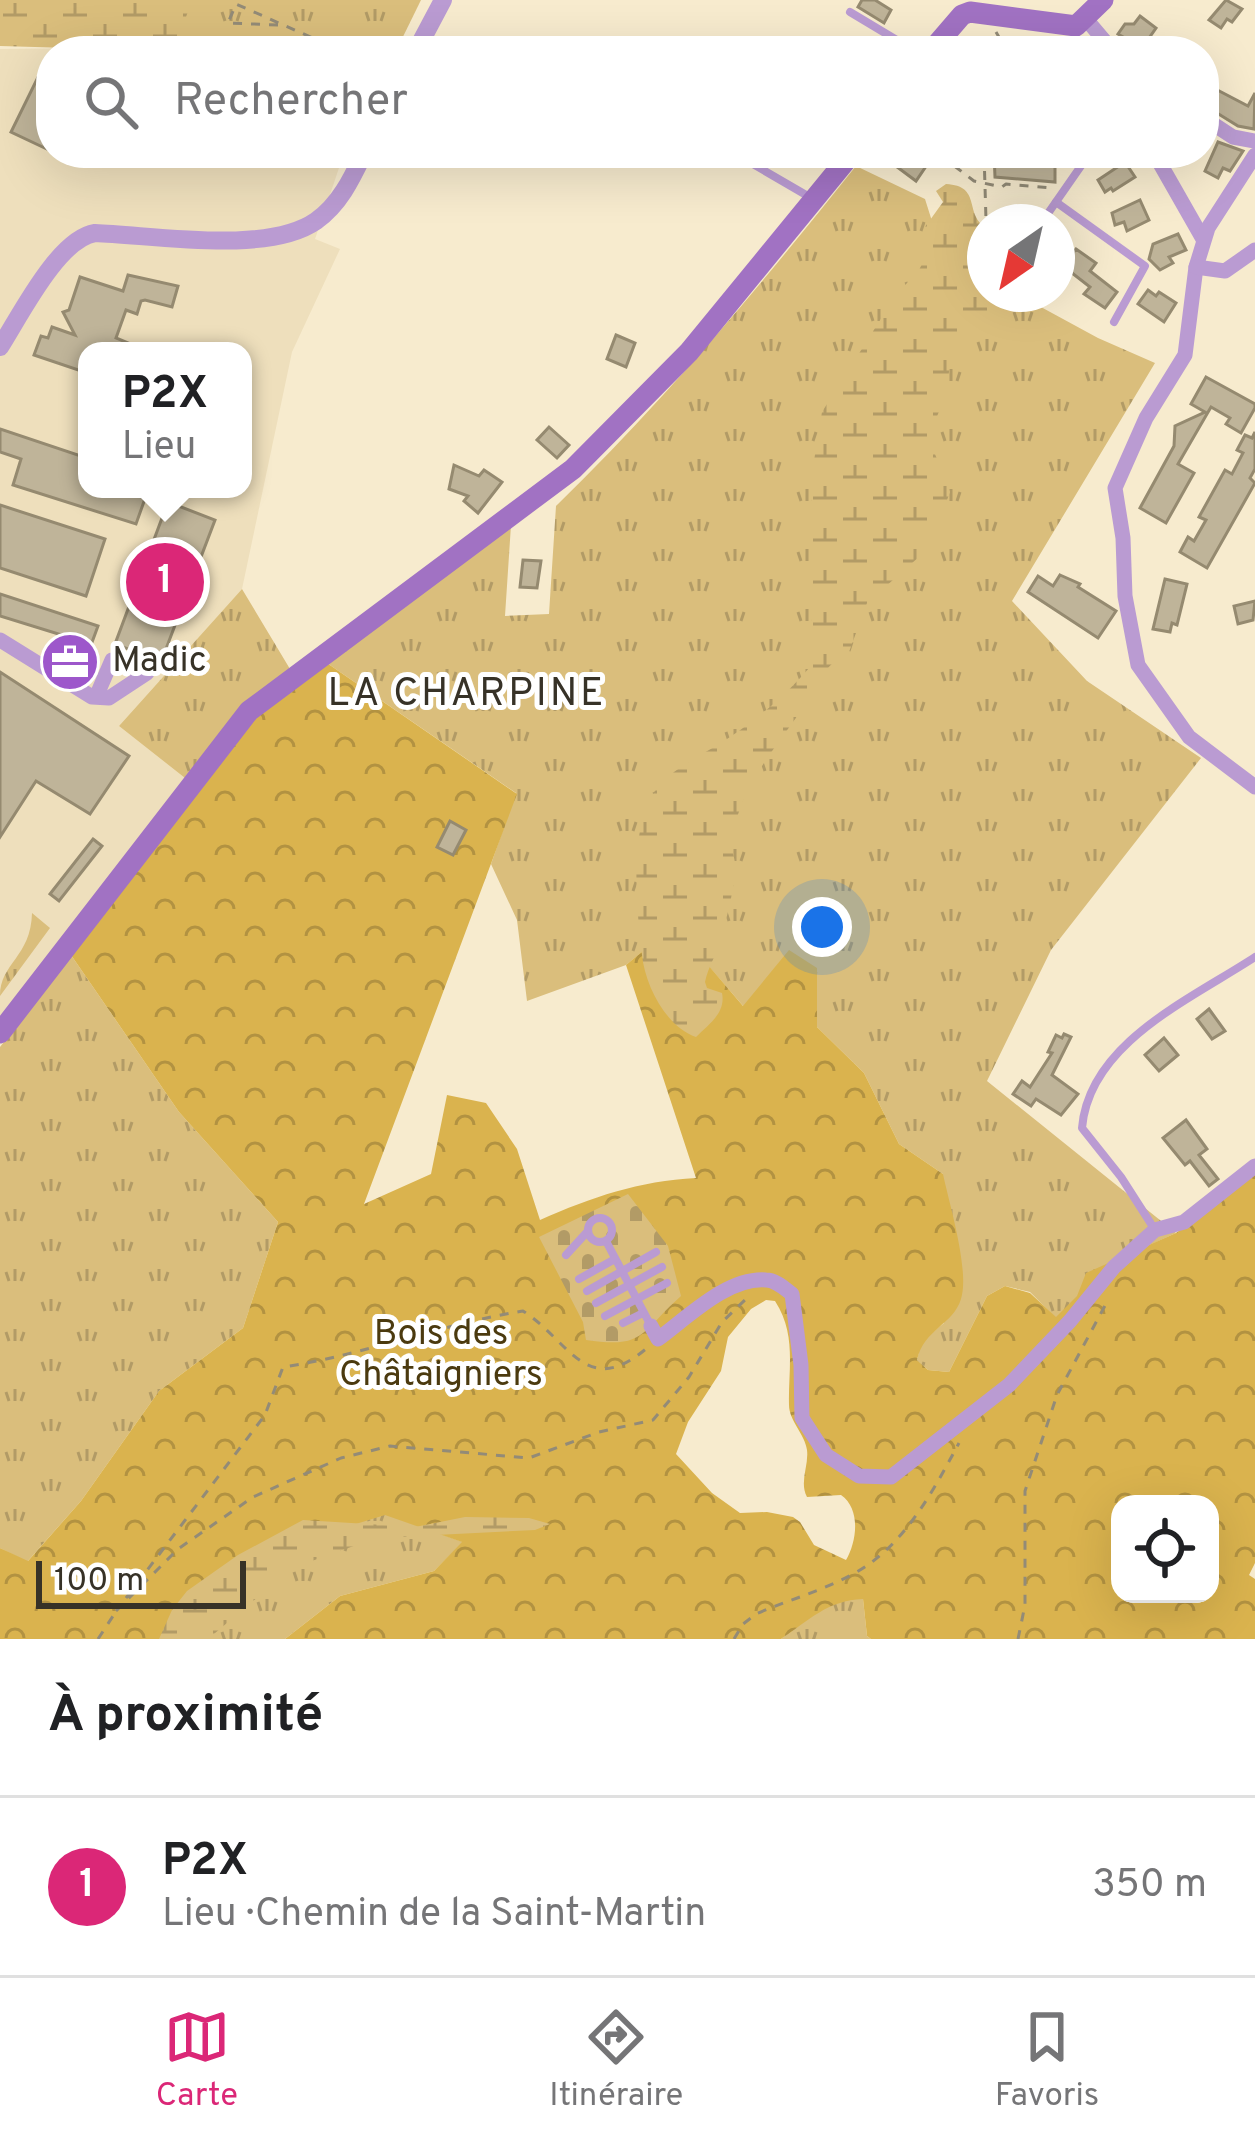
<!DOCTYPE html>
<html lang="fr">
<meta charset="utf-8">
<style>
body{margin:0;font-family:Overpass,sans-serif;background:#f6f6f6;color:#202124}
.controls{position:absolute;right:36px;bottom:36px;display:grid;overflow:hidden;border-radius:24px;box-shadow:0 12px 48px #0002}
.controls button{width:108px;height:108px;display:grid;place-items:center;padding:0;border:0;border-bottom:3px solid #e0e0e0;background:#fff;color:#202124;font:60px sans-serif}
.compass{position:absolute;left:967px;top:204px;width:108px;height:108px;border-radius:50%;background:#fff;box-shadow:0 12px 48px #0002;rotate:214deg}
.scale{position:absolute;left:36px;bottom:30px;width:210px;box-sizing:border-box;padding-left:12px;border:6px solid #373227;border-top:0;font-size:33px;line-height:42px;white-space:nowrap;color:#373227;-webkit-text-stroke:9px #fff;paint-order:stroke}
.you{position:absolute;left:822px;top:927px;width:42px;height:42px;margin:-30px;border:9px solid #fff;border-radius:50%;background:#1a73e8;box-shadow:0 0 0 18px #1a73e833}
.badge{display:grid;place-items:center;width:78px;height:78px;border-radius:50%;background:#db2777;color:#fff;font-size:39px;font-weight:700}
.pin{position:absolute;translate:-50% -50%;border:6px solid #fff;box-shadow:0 3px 12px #0006}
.popup{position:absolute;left:78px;top:342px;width:174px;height:156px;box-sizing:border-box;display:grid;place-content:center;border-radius:24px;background:#fff;filter:drop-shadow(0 3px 9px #0005);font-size:39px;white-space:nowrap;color:#757577}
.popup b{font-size:45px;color:#202124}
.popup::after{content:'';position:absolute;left:50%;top:100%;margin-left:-24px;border:24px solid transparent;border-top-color:#fff}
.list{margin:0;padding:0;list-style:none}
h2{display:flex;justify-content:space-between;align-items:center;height:156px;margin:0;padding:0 48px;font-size:51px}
h2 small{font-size:39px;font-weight:400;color:#757577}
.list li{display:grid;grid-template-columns:78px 1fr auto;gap:36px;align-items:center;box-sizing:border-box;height:180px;padding:0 48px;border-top:3px solid #e0e0e0}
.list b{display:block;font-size:45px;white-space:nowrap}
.list p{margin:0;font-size:39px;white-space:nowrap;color:#757577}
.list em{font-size:39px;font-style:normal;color:#757577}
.icon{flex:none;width:66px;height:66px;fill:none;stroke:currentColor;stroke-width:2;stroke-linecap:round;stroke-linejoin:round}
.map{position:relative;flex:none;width:1255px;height:1639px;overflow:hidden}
.search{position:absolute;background:#fff;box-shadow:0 12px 48px #0002;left:36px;right:36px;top:36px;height:132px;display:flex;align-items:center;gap:30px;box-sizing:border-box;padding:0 42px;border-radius:48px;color:#757577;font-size:45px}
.sheet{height:336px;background:#fff}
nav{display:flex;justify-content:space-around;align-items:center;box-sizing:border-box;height:168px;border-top:3px solid #e0e0e0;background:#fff;font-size:33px;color:#757577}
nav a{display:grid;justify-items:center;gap:6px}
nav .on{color:#db2777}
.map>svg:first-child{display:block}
</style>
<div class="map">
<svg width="1255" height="1639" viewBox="0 0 1255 1639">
<defs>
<pattern id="grass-tufts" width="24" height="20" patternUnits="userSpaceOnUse" patternTransform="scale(3)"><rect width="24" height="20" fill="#dabe7c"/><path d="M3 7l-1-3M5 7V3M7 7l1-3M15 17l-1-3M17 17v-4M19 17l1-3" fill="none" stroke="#b29b66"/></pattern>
<pattern id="forest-crowns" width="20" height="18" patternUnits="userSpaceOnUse" patternTransform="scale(3)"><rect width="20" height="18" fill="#dab34e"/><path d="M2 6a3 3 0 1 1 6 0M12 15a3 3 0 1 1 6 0" fill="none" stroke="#b29241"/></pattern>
<pattern id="wetland-marsh" width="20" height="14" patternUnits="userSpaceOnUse" patternTransform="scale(3)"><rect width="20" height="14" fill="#dabe7c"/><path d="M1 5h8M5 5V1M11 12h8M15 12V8" fill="none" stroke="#b29b66"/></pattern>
<pattern id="cemetery-stones" width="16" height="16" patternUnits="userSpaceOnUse" patternTransform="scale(3)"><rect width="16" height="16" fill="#dabe7c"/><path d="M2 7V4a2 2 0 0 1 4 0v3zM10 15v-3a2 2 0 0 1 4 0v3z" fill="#b29b66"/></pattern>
</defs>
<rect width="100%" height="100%" fill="#f7ebce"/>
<path fill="#eedfbc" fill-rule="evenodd" d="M95,48l9,3h-53v102h264l24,15 -24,71 25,10 -48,103 -50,237 -123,137 66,52 -185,241v-970zM87,351h156v138h-156z"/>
<g fill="url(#grass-tufts)">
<polygon points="83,0 421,0 396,51 104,51"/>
<path d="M856,166l69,33 17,54 43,41h32l81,44 57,25 -143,238 75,80 114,77 -150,192 -64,131 189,152 -61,28 -59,57 -26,-26 -25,-6 -18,10 -38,76 -21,-2 -11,-10 4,-18 23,-19 -1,-149 -44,-30 -35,-71 -47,-46 -28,-76 -45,56 -70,-81 -48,39 -99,36 -10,-81 -26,-56 25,-71 -192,-132 187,-136 -6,91 44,-2 7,-108c109,-106 205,-221 300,-340z"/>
<polygon points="242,589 290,669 233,717 185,778 119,726"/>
<path d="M32,913l18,15 -50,68c0,-33 31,-39 32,-83z"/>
<polygon points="71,955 179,1112 278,1222 243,1328 159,1391 81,1501 27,1562 0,1548 0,1047"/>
<polygon points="385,1514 463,1542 434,1571 340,1596 285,1639 191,1639 275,1549"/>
<polygon points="844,1599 863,1599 867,1636 871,1639 781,1639 811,1615"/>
</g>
<path fill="url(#forest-crowns)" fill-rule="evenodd" d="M324,661l193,133 -153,410 67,-30 16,-79 39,8 31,46 23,71c52,-23 99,-39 156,-42l-70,-213 48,-40 69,81 46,-56 28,18v59l47,46 35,71 44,30c6,29 27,97 18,125 -8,26 -37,30 -44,61l11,10 21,2 38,-76 18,-10 25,7 26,24 21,-21 9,-23 90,-40 79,-59v389l-6,12 6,4v60h-384l-4,-3 -4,-37c-35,1 -55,22 -82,40h-496l55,-43 94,-25 28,-29 -77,-27 -110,34 -84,90h-191v-91l28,13 53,-60 78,-110 84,-63 35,-106 -99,-110 -108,-157 179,-232zM766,1300l9,1c22,34 13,68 14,104 0,16 16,29 18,45 2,16 -8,32 0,47l34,-2c20,14 16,46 5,65l-32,-15 -14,-23 -7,-5 -26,-5 -27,1 -28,-20 -36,-39 12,-32 33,-51 7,-34 23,-28zM1120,1504h90v90h-90z"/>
<g fill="url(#wetland-marsh)">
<polygon points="0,0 192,0 174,51 0,46"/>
<path d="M946,184c36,2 18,29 39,43v67h10l-2,9 -43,58 -3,31 -16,39v13l19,48 -21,56 -62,55 -18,49c-26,11 -35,41 -51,63 -27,38 -64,82 -66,132 0,6 3,11 3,18 0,23 -8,51 -14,74 -4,15 -13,28 -16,43l2,6 15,5c4,20 -13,31 -26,44 -30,-10 -51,-52 -54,-82 -5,-43 -14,-126 13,-164 17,-24 52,-38 75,-54 30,-20 61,-46 83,-74l-4,-106 4,-90 9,-55 74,-117 23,-25 5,-10 1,-33 18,-25 -7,-11z"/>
<polygon points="465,1517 529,1518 550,1524 535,1530 376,1538 309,1562 279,1579 208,1639 159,1639 172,1610 187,1591 238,1555 303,1520 415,1527"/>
</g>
<path fill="url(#cemetery-stones)" d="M628,1194l40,52 13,50c-41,36 -35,53 -95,44l-3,-18 -44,-85z"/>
<g fill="#bfb499" stroke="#958a70" stroke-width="3">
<polygon points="862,0 875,0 891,10 884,23 858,7"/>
<polygon points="1226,0 1242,9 1232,22 1227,19 1221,28 1209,20"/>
<polygon points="1140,16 1156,28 1142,48 1118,34 1125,24 1134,24"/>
<polygon points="41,71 51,76 51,151 11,132"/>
<polygon points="1204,83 1248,106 1255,93 1254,129 1238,126 1204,105"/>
<polygon points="1218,142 1243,151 1230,171 1223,168 1218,178 1205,171"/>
<polygon points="901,153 935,153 916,181 893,164"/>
<polygon points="994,153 1055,153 1055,182 995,177"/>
<polygon points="1125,162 1135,177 1113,191 1111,188 1105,192 1098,180"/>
<polygon points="1140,200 1149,220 1127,231 1124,222 1115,225 1112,213"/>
<polygon points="1178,234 1186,250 1169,257 1173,263 1160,270 1149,259 1153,244"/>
<polygon points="1076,249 1096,263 1090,271 1117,292 1105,308 1084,294 1090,287 1063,266"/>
<polygon points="128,275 178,286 172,307 145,300 141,301 137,314 126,310 116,338 147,351 87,351 87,373 34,355 41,336 48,338 52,327 75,335 63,312 69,310 80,277 123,291"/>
<polygon points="1148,290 1156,296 1159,292 1176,303 1164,322 1138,304"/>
<polygon points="616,335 635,343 626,367 607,359"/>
<polygon points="1206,377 1255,404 1255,408 1241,433 1226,424 1230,418 1211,407 1178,464 1194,473 1166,523 1140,508 1174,446 1175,426 1205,412 1191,404"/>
<polygon points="549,427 569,445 557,458 537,440"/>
<polygon points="0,429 87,458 87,489 147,493 136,524 13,485 21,459 0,452"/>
<polygon points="1255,432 1255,469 1250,478 1255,483 1207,568 1180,552 1188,537 1194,541 1206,520 1199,517 1225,470 1232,474 1243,453 1237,450 1245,435 1252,438"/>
<polygon points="454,465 479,476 484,470 502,482 478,513 464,501 468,496 449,489"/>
<polygon points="168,502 215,520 161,662 115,644"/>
<polygon points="0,505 105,539 86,596 0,568"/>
<polygon points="523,560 541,561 537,588 520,587"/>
<polygon points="1060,575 1080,584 1078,587 1116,611 1098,638 1028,592 1038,576 1053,586"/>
<polygon points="1165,579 1187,584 1177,625 1172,623 1170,632 1153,629"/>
<polygon points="0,594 98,626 80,675 57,661 65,636 0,616"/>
<polygon points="1255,601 1253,620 1238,624 1234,606"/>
<polygon points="0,672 129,756 90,814 36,781 0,837"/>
<polygon points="450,821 466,830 453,855 437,847"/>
<polygon points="93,839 102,846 59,901 50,894"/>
<polygon points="1209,1009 1225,1031 1212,1039 1197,1019"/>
<polygon points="1064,1034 1071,1037 1052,1075 1078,1094 1061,1115 1036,1099 1031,1106 1013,1094 1022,1081 1030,1087 1052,1053 1048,1052 1056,1035 1062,1038"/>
<polygon points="1164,1038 1178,1055 1159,1071 1145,1055"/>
<polygon points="1186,1120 1207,1149 1199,1155 1218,1179 1209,1186 1190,1161 1185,1165 1163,1138"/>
</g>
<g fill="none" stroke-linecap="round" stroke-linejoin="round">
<g stroke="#938b77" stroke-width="3" stroke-dasharray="9 9" stroke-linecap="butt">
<polyline points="278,25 228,23 236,4 342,51"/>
<polyline points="996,32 1007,51"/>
<polyline points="1065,51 1066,51"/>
<polyline points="984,153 986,220"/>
<polyline points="940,155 974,181 1002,187 1006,184 1051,188"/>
<path d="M126,1598l139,-183 18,-48c81,-12 159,-43 240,-56 47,30 63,89 124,37"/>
<polyline points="116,1611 178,1549 253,1497 341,1458 390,1446 529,1458 599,1432 653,1420 689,1377 722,1322 747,1298"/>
<polyline points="98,1639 117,1610"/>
<path d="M734,1639l9,-15 13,-10c32,-14 66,-23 97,-40 51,-27 80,-83 106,-131"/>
<polyline points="1018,1639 1025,1605 1025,1491 1057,1395 1108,1300"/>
</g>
<g stroke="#ba9bd2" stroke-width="8">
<polyline points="850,12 915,51"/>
<polyline points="734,153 813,199"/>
<polyline points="1056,202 1145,266 1114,322"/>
<polyline points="1042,222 1090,153"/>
<circle cx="600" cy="1230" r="12"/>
<path d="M1155,1230l-34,-53 -39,-49c7,-85 109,-129 173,-171"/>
<polyline points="606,1241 650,1324"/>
<polyline points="566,1255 588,1231"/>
<polyline points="579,1279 615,1259"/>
<polyline points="587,1291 656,1252"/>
<polyline points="596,1303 662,1267"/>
<polyline points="605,1316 667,1283"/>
<polyline points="623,1323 643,1313"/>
</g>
<g stroke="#ba9bd2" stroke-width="15">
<polyline points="1086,19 1113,51"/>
<polyline points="1204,118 1233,137 1255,141"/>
<polyline points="1154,153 1203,239"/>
<polyline points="1255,155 1208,228 1196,267 1185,355 1146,418 1115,488 1123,538 1125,596 1138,665 1189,737 1255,787"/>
<polyline points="1196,267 1225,271 1255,250"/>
<polyline points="0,640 92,697 109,698 147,673 112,660 96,697"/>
<path d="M651,1326l7,13c29,-21 69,-62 108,-59 10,0 19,9 26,14l9,71 1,53 24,37 33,21 32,1 118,-92 61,-64 44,-54 41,-37 29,-8 71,-56"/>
</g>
<g stroke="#ba9bd2" stroke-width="18">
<polyline points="416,51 443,0"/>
<path d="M0,347c20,-31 58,-108 95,-114 59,2 172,22 221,-12 24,-17 36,-43 48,-68"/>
</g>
<g stroke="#a172c3" stroke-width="21">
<polyline points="931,51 962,15 970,12 1076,26 1103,0"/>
<polyline points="0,1033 249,711 573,469 689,352 852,153"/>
</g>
</g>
<defs>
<symbol id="office-disc" viewBox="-11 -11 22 22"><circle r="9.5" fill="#9d57cb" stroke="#fff"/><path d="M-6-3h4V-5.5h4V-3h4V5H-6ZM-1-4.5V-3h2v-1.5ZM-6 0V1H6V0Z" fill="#fff"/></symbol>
</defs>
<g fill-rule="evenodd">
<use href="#office-disc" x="37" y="629" width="66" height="66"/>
</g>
<g text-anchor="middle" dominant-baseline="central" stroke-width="10" stroke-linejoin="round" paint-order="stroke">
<g font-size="36" fill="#373227" stroke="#fff" text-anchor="start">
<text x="112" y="662">Madic</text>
</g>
<g font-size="36" fill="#4b3a0f" stroke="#fff">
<text x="441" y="1335">Bois des<tspan x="441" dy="41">Châtaigniers</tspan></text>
</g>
<g font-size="39" letter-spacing="3" fill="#373227" stroke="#fff">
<text x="467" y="695">LA CHARPINE</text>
</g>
</g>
</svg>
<div class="controls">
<button><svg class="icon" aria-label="locate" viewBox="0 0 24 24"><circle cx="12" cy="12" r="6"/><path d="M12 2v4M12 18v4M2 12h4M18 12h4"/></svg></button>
</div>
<svg class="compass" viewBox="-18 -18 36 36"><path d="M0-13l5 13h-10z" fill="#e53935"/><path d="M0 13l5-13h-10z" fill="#757577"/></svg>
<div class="scale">100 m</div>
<div class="you"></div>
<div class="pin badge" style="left:165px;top:582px">1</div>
<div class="popup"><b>P2X</b>Lieu</div>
<div class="search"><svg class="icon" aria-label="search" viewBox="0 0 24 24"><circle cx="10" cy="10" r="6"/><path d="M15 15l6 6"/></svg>Rechercher</div>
</div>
<section class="sheet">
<h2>À proximité<small></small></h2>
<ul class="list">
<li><span class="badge">1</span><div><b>P2X</b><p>Lieu · Chemin de la Saint-Martin</p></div><em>350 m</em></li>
</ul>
</section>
<nav>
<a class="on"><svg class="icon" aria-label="map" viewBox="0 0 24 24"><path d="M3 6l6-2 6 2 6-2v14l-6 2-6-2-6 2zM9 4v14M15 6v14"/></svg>Carte</a>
<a><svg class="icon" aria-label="directions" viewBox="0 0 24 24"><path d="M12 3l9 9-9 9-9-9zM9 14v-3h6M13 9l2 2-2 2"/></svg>Itinéraire</a>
<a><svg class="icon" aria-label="saved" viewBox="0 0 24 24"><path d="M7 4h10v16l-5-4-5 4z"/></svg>Favoris</a>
</nav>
